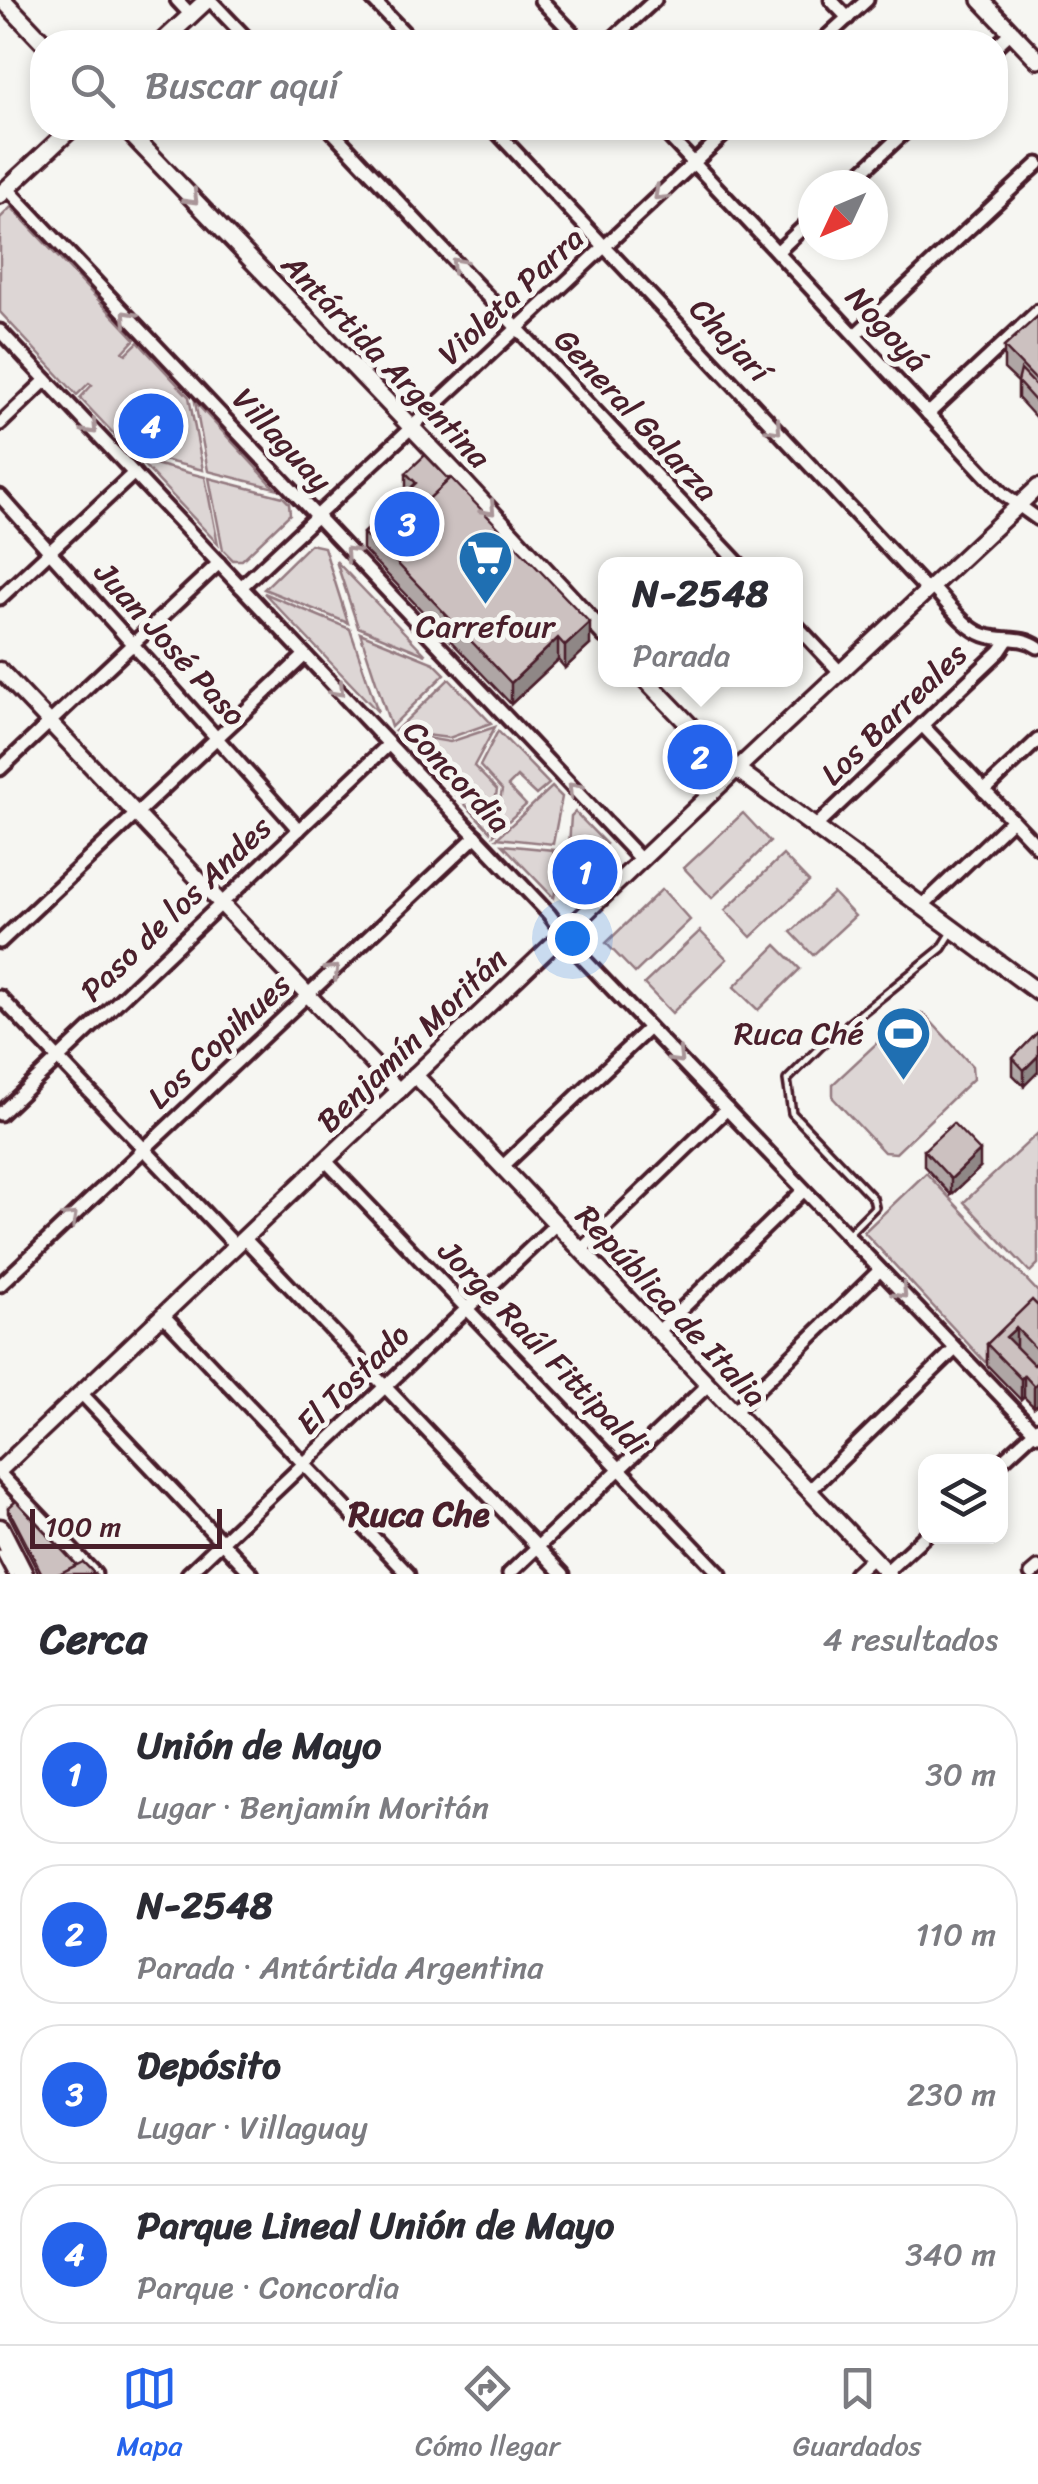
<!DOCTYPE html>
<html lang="es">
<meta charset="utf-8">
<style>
body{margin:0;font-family:Sriracha,sans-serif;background:#f7f7f7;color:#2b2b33}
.controls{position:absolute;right:30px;bottom:30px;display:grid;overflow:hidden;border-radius:20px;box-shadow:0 5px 15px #0003}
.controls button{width:90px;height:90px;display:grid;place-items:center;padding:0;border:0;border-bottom:2px solid #e1e1e2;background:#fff;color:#2b2b33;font:50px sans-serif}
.compass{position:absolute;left:798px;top:170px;width:90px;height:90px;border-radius:50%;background:#fff;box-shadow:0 5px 15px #0003;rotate:226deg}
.scale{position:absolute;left:30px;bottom:25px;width:192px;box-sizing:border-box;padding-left:10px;border:5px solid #4a1f2b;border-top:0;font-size:28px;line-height:35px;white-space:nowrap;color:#4a1f2b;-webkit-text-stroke:8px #f6f6f2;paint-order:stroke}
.you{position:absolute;left:572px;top:938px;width:35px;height:35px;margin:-25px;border:8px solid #fff;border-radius:50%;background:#1a73e8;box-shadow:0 0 0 15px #1a73e833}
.badge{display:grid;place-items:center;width:65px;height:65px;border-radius:50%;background:#2563eb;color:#fff;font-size:32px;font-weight:700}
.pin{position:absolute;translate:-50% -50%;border:5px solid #fff;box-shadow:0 2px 10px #0006}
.popup{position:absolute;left:598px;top:557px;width:205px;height:130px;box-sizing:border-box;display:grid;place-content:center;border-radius:20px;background:#fff;filter:drop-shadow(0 2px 8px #0005);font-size:32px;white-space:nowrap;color:#7c7c81}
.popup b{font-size:38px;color:#2b2b33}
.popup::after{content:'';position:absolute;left:50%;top:100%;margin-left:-20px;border:20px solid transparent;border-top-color:#fff}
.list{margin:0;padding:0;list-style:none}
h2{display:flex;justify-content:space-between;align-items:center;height:130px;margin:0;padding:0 40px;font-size:42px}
h2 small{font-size:32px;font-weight:400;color:#7c7c81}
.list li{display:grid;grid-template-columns:65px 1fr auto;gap:30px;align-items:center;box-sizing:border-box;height:140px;margin:0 20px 20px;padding:0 20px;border:2px solid #e1e1e2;border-radius:40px}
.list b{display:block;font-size:38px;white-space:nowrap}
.list p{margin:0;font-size:32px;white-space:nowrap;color:#7c7c81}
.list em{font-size:32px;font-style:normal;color:#7c7c81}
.icon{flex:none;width:55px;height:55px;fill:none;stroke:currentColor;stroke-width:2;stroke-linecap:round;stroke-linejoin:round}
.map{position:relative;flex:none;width:1038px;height:1574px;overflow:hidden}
.search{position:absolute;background:#fff;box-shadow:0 5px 15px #0003;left:30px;right:30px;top:30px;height:110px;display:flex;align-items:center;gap:25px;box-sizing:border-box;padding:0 35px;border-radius:40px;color:#7c7c81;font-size:38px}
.sheet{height:770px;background:#fff}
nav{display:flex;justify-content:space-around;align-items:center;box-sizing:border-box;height:140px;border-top:2px solid #e1e1e2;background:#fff;font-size:28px;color:#7c7c81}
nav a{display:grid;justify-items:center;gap:5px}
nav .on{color:#2563eb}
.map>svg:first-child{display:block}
</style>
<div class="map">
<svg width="1038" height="1574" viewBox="0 0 1038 1574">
<rect width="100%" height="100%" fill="#f6f6f2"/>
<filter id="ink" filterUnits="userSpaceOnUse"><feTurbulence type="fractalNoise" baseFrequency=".01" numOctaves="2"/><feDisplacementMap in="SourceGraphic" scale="20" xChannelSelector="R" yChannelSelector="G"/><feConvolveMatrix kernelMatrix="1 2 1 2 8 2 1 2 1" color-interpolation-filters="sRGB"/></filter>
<g filter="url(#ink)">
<g fill="#ddd6d5" stroke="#947a80" stroke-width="2.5">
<polygon points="11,207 135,339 123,352 126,354 138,342 189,397 203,470 131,452 80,398 92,385 89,383 77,395 0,312 0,218"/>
<polygon points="195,402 275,488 208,471"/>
<polygon points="139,460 205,477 218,544"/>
<polygon points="209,478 283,497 289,503 290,514 242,560 233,560 223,550"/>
<polygon points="310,544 324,547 348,623 264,589"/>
<polygon points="336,561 426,655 358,627"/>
<polygon points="264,593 350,629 378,712"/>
<polygon points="360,633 434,663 445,674 391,727"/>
<polygon points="449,679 491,723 449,738 395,731"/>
<polygon points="495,727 474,766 497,790 490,831 445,783 447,765 421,737 450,742"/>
<polygon points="498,731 549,784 536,795 517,777 508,786 526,805 494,834 502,790 480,766"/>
<polygon points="552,787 562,797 553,844 497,838"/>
<polygon points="575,812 606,844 600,849 569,846 571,816"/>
<polygon points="743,813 770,842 712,898 684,868"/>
<polygon points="503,845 553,850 557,881 554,898"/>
<polygon points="569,852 600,855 605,864 568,900"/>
<polygon points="783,855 809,882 751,937 725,910"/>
<polygon points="662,889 690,920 635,973 606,943"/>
<polygon points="833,893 855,916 813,955 791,932"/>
<polygon points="700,931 727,959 672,1013 644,984"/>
<polygon points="776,945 800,969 758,1010 734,987"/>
<polygon points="910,1012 924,1014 972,1066 973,1079 896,1153 884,1152 833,1098 833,1084"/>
<polygon points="1038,1133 1038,1264 1030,1272 964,1202"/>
<polygon points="926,1173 1038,1292 1038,1310 985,1362 864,1232"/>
</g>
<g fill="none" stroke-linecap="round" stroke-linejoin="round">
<defs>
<g id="service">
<polyline points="849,1233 875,1207 873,1198 792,1113 787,1080 821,1046 942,948 952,932"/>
<polyline points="0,1553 11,1574"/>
</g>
<g id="minor">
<polyline points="177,0 191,15"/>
<polyline points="210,0 250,42"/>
<polyline points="373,0 413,42"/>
<polyline points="541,0 581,42"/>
<polyline points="831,0 848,18"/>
<polyline points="609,42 655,0"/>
<polyline points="821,42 867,0"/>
<polyline points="996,46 1011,32"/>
<polyline points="329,128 739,564"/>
<polyline points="493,128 928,591"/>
<polyline points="661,128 1003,494 1038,519"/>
<polyline points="848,185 909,128"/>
<polyline points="7,188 641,860"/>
<polyline points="777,252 813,218"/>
<polyline points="0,331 549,914 577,952 1038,1435"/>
<polyline points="855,335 1038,164"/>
<polyline points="928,414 1038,311"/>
<polyline points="0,424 46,380"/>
<polyline points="0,496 299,830"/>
<polyline points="241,587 731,128"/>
<path d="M932,587c15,15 32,41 52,48 19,7 38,0 54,12"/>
<polyline points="0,598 134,473"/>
<polyline points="795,624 840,672"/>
<polyline points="922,725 1038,847"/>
<polyline points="0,769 219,563"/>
<polyline points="984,791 1038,740"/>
<polyline points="815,827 1000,651 1008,639"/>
<polyline points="922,906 1012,820"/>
<polyline points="0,942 305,655"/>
<polyline points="0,997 236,1246"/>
<polyline points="0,1114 389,744"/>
<polyline points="326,1161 720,1574"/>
<polyline points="502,1167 649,1028"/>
<polyline points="244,1238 563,1574"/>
<polyline points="581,1250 727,1109"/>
<polyline points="0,1285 476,836"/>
<polyline points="163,1315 408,1574"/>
<polyline points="658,1332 804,1190"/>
<polyline points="81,1393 252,1574"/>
<polyline points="734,1412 880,1270"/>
<polyline points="1000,1463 1038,1428"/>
<polyline points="0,1474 95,1574"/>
<polyline points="809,1491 955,1349"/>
<polyline points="886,1572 926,1535"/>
<polyline points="188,1574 556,1224"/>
<polyline points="509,1574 708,1385"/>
<polyline points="855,1574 872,1558"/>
<polyline points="1031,1574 1038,1568"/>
</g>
<g id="tertiary">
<polyline points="0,670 399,1091"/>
<polyline points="415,1075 888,1574"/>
<polyline points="0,1470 737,769 1038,487"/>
</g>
<g id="secondary">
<polyline points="3,0 43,42"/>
<polyline points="981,0 1038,60"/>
<polyline points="162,42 207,0"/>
<polyline points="125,128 462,480 605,635"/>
<polyline points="0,195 72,128"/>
<polyline points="646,680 719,756 1038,992"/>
</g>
<polyline id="primary" points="0,1529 23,1574"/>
</defs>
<use href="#service" stroke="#4a1f2b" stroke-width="12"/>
<use href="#minor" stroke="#4a1f2b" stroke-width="19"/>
<use href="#tertiary" stroke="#4a1f2b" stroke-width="21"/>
<use href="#secondary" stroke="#4a1f2b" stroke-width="22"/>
<use href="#primary" stroke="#4a1f2b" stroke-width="25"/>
<use href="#service" stroke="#f6f6f2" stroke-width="5"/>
<use href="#minor" stroke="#f6f6f2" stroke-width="11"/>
<use href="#tertiary" stroke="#f6f6f2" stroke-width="14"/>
<use href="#secondary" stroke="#f6f6f2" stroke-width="15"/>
<use href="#primary" stroke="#f6f6f2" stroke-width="18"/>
</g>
<g fill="#afa6a5" stroke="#4a1f2b" stroke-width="2.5">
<polygon points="1038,316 1038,418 1037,419 1018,398 1018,382 1004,369 1004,347"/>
<polygon points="406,473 449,480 590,645 565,668 558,660 511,704 363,549 363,533 408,491 406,489"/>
<polygon points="1038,1032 1024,1086 1013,1075 1013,1058"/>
<polygon points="924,1150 980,1168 951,1195 924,1166"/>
<polygon points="1038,1306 1038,1404 1034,1407 1024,1397 1021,1400 987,1365 987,1344"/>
<polygon points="8,1508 76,1565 95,1574 39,1574 8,1513"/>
</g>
<g fill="#8f8786" stroke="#4a1f2b" stroke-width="2.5">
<polygon points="590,623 590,645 565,668 565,646"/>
<polygon points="558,638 558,660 511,704 511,683"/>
<polygon points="1038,1056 1038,1072 1024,1086 1024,1070"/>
<polygon points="980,1151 980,1168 951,1195 951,1179"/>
<polygon points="1016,1328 1016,1349 1006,1337"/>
<polygon points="1024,1375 1024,1397 1021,1400 1021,1379"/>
<polygon points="1038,1382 1038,1404 1034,1407 1034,1386"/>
</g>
<g fill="#ccc1c0" stroke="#4a1f2b" stroke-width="2.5">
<polygon points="1038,316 1038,382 1004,347"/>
<polygon points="1021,370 1038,388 1037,403 1018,382"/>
<polygon points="425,455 449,480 380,545 380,551 363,533 416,483 406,473"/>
<polygon points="451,478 590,623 565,646 558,638 511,683 380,545"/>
<polygon points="1038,1032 1038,1056 1024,1070 1013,1058"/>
<polygon points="953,1123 980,1151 951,1179 924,1150"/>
<polygon points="1032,1300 1038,1306 1038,1351 1016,1328 1006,1337 1034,1365 1038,1361 1038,1382 1034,1386 1024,1375 1021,1379 987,1344"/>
<polygon points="16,1501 76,1565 59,1574 42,1574 8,1508"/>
<polygon points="83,1562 95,1574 59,1574"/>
</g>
<defs><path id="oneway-chevron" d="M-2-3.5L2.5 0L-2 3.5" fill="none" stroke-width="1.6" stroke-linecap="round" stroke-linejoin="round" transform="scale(2.5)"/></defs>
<g stroke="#a99598">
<use href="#oneway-chevron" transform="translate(660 194) rotate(137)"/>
<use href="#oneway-chevron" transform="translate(192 198) rotate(46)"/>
<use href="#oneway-chevron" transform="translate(457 264) rotate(-133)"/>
<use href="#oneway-chevron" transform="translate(128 317) rotate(-133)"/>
<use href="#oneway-chevron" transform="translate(91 428) rotate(47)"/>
<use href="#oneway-chevron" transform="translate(775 428) rotate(47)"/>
<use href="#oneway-chevron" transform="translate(489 509) rotate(47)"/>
<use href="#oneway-chevron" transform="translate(351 553) rotate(-133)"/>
<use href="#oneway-chevron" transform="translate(338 690) rotate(47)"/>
<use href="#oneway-chevron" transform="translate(574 789) rotate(-133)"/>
<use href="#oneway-chevron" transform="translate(333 971) rotate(-43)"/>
<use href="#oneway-chevron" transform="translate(677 1057) rotate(46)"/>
<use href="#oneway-chevron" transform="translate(71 1218) rotate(-43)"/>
<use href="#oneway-chevron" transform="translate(901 1292) rotate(46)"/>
</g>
</g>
<defs>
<symbol id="supermarket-pin" viewBox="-11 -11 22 30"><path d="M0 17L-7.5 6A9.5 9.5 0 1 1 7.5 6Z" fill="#1f6fb2" stroke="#f6f6f2"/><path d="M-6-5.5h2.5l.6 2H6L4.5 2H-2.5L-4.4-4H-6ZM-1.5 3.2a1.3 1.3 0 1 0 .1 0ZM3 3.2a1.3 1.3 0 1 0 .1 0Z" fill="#fff"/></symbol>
<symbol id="stadium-pin" viewBox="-11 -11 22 30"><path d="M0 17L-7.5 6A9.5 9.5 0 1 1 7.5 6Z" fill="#1f6fb2" stroke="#f6f6f2"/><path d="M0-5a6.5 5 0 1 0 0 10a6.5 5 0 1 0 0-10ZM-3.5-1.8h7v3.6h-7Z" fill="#fff"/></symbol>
</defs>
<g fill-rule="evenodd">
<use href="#supermarket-pin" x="454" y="526" width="63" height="86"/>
<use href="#stadium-pin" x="872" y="1002" width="63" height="86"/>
</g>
<g text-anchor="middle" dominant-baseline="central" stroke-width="10" stroke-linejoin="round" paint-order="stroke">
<g font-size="32" fill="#4a1f2b" stroke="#f6f6f2">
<text transform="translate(511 296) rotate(-43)">Violeta Parra</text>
<text transform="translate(887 329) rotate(47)">Nogoyá</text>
<text transform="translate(730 340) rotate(47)">Chajarí</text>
<text transform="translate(386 361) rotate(46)">Antártida Argentina</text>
<text transform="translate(636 415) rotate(47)">General Galarza</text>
<text transform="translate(282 440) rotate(47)">Villaguay</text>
<text transform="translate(170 644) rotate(48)">Juan José Paso</text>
<text transform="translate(894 714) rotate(-44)">Los Barreales</text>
<text transform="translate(457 777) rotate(47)">Concordia</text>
<text transform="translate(176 909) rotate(-44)">Paso de los Andes</text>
<text transform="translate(412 1040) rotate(-44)">Benjamín Moritán</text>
<text transform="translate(219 1041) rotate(-43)">Los Copihues</text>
<text transform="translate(671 1306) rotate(47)">República de Italia</text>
<text transform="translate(543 1348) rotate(46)">Jorge Raúl Fittipaldi</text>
<text transform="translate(353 1379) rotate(-44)">El Tostado</text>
</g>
<g font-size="32" fill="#4a1f2b" stroke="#f6f6f2">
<text x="485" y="626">Carrefour</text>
<text x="864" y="1033" text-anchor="end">Ruca Ché</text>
</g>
<g font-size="35" font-weight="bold" fill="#4a1f2b" stroke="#f6f6f2">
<text x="419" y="1514">Ruca Che</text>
</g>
</g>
</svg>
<div class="controls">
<button><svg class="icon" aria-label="layers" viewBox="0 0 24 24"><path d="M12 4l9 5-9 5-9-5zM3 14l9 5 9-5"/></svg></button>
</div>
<svg class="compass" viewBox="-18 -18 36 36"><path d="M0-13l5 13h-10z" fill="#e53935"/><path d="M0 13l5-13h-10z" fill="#7c7c81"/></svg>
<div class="scale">100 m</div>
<div class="you"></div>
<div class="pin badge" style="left:585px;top:872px">1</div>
<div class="pin badge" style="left:700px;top:757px">2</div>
<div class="popup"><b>N-2548</b>Parada</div>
<div class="pin badge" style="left:407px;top:524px">3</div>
<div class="pin badge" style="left:151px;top:426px">4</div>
<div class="search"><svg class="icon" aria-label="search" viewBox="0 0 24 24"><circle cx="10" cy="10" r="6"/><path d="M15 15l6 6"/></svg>Buscar aquí</div>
</div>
<section class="sheet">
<h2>Cerca<small>4 resultados</small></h2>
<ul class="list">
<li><span class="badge">1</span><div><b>Unión de Mayo</b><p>Lugar · Benjamín Moritán</p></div><em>30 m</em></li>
<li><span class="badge">2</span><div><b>N-2548</b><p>Parada · Antártida Argentina</p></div><em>110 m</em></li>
<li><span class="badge">3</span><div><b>Depósito</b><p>Lugar · Villaguay</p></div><em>230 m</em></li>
<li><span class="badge">4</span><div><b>Parque Lineal Unión de Mayo</b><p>Parque · Concordia</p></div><em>340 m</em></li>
</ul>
</section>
<nav>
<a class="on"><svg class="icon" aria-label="map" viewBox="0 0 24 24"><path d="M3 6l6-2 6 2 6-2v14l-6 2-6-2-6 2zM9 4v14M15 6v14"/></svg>Mapa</a>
<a><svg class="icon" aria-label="directions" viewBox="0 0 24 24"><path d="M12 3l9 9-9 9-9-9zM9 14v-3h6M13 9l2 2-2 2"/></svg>Cómo llegar</a>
<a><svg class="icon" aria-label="saved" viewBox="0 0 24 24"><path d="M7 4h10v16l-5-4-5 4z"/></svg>Guardados</a>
</nav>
